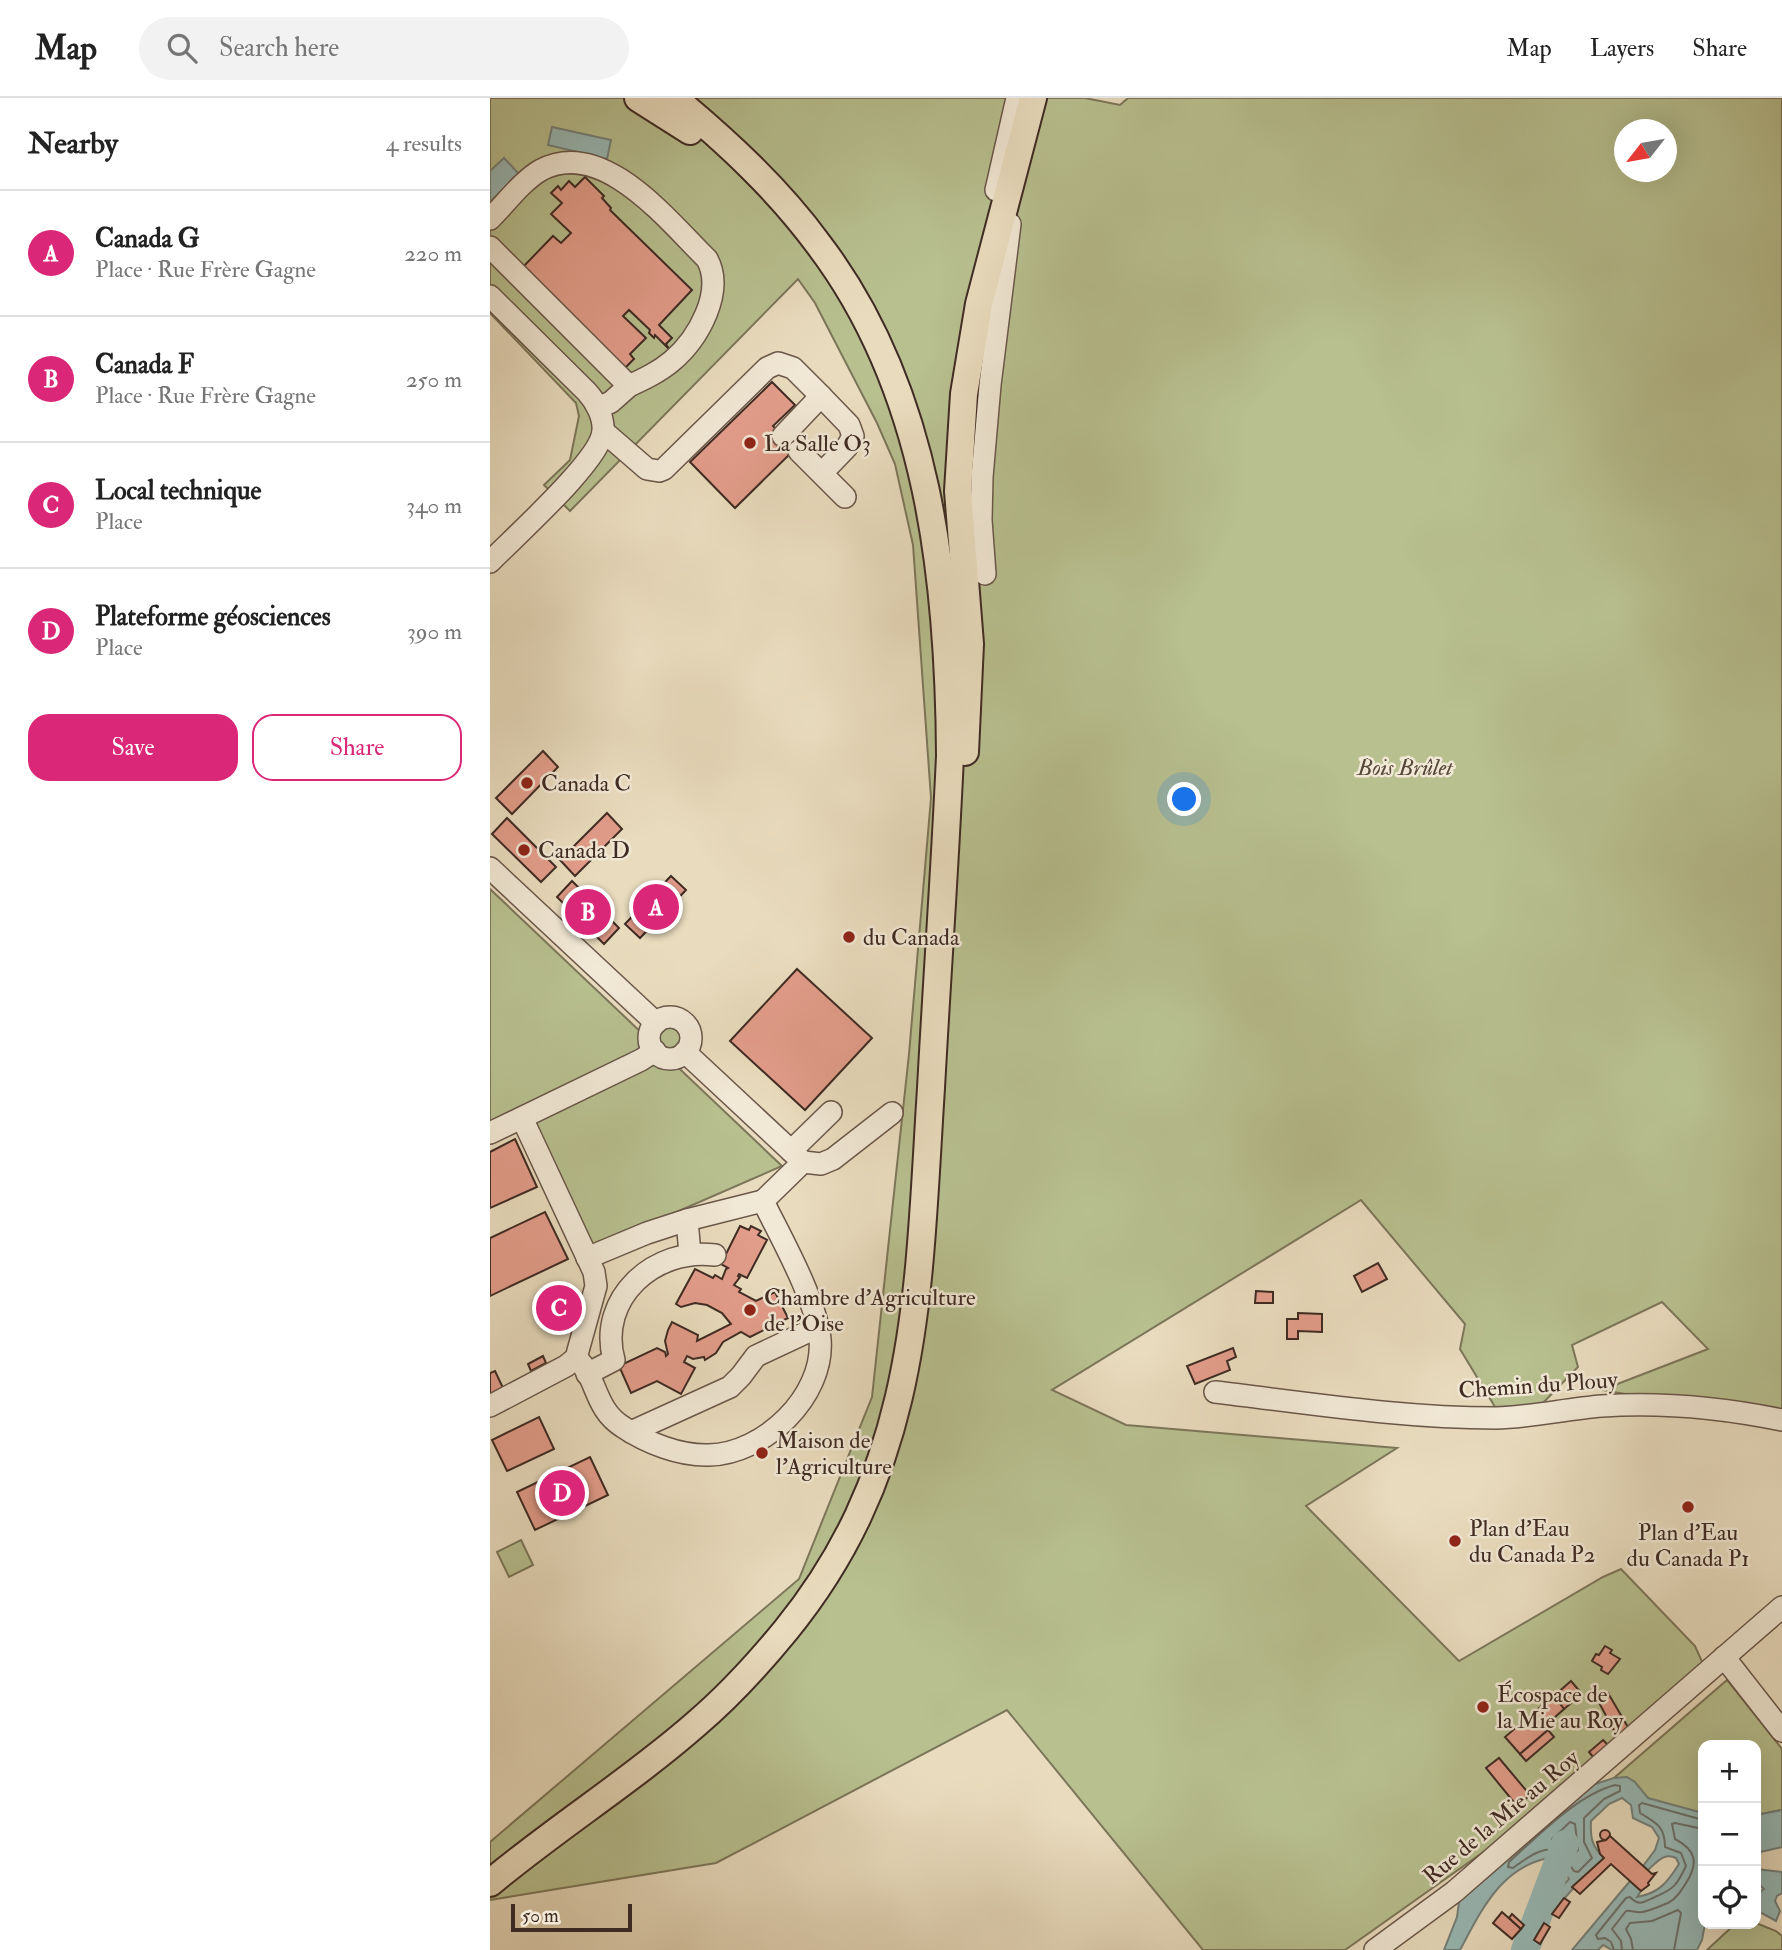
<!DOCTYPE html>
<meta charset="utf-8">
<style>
body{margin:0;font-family:"IM FELL Double Pica",serif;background:#f2f2f2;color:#222}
.controls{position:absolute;right:21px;bottom:21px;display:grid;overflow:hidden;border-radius:14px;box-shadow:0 7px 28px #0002}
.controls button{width:63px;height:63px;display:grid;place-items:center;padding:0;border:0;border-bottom:2px solid #e0e0e0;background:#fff;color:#222;font:35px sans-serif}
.compass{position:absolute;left:1124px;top:21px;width:63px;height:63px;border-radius:50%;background:#fff;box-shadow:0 7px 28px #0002;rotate:239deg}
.scale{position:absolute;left:21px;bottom:18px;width:121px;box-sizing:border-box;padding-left:7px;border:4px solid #3f2b23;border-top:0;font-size:19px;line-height:24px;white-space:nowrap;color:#3f2b23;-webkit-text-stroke:5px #f1e8d5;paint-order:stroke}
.you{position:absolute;left:695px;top:702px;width:24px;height:24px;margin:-18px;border:5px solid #fff;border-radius:50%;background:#1a73e8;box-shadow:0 0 0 10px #1a73e833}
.badge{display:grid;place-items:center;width:46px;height:46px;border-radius:50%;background:#db2777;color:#fff;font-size:23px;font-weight:700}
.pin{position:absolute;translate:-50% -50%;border:4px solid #fff;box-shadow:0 2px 7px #0006}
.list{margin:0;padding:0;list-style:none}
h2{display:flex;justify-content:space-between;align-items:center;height:91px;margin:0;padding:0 28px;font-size:30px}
h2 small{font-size:23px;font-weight:400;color:#767676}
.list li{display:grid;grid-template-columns:46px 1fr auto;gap:21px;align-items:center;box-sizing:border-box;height:126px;padding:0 28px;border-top:2px solid #e0e0e0}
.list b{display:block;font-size:26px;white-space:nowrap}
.list p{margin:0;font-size:23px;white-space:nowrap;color:#767676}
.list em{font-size:23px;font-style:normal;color:#767676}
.actions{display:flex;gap:14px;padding:21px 28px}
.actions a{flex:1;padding:16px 0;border:2px solid #db2777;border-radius:21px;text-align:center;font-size:24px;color:#db2777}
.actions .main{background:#db2777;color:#fff}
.icon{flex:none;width:38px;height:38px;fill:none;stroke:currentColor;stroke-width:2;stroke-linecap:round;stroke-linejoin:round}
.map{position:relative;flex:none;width:1292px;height:1852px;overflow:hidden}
header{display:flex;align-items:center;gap:42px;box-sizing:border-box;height:98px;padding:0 35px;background:#fff;border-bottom:2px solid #e0e0e0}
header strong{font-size:33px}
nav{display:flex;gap:38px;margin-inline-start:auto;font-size:24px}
.search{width:490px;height:63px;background:#f2f2f2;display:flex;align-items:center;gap:18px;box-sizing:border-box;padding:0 24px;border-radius:38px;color:#767676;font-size:26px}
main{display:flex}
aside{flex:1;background:#fff}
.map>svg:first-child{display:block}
</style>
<header>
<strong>Map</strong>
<div class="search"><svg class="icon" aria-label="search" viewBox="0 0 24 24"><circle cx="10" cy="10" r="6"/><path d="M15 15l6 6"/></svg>Search here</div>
<nav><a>Map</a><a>Layers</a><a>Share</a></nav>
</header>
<main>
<aside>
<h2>Nearby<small>4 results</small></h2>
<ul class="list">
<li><span class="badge">A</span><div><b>Canada G</b><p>Place · Rue Frère Gagne</p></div><em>220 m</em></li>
<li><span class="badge">B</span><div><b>Canada F</b><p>Place · Rue Frère Gagne</p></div><em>250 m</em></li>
<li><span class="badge">C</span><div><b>Local technique</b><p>Place</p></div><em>340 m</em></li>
<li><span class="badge">D</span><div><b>Plateforme géosciences</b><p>Place</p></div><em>390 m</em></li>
</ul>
<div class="actions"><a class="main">Save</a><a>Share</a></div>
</aside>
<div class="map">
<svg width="1292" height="1852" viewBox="0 0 1292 1852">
<rect width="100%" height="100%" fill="#e9dcbe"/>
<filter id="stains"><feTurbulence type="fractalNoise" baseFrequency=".00286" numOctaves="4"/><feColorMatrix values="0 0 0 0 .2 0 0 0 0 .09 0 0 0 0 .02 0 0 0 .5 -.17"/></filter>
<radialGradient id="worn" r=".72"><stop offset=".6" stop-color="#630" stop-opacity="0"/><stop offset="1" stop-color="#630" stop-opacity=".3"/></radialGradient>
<g fill="#b8c090" stroke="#7c765a" stroke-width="2" fill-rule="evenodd">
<path d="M0,0h595l35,7 8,-7h654v1323l-180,-31 106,-41 -46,-47 -90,43 6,22 -38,39 -45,1 -35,-58 5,-25 -104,-124 -309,190 74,35 271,23 -91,58 153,155 144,-84 18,-8 74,77 9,20 -215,182 -144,102h-142l-196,-240 -291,153 -226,37v-58l309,-263 73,-182 37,-343 22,-256 -18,-253 -18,-81 -18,-41 -62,-120 -17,-24 -228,232 -26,-26 26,-25 9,-44 -3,-13 -86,-90zM1134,32h42v42h-42z"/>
<polygon points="0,791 292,1068 104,1150 35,1009 0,1025"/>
<circle cx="180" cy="940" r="11"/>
<polygon points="31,1442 43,1467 19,1479 7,1454"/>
<path d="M1237,1582l55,69v61l-26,5v-70h-53v68c-16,-2 -39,-6 -53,-14 -17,-9 -10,-22 -36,-21z"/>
<polygon points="1266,1825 1286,1833 1292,1838 1292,1852 1217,1852 1245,1826"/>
</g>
<g fill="#98bab7" stroke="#74817c" stroke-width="2">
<polygon points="62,29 121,42 117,61 58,47"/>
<polygon points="14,60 29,76 0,104 0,73"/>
<path d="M1137,1679l8,5 13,16 55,15v111h2l-3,16 -5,10h-85l-9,-5 -5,5h-26l58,-69 11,10 -4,6c22,-4 30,-14 42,-33l-3,-6c-12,-6 -19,4 -28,12l-5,-4 12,-16 4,-12 -7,-11 -19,-9 -2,-13 -9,-7 -13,6 -18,17c-1,17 1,25 13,37 -32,29 -54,55 -76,92h-16l23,-36 34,-35 -14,-22c-52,6 -73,52 -95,93h-16l13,-33 3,-22 132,-110 22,-7z"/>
<polygon points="1292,1712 1292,1749 1266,1755 1266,1717"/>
<polygon points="1266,1771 1292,1774 1292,1795 1287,1798 1285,1803 1290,1813 1286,1823 1266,1812 1266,1796 1274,1791 1266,1783"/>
</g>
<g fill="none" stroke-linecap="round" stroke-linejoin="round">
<g stroke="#6c726d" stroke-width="2">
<path d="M1125,1687l5,1v5l-16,8 -20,19v24l8,16 -14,14 -4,-1c-4,-5 -8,-14 -14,-18 -14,-11 -36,7 -47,15l-5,-1 1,-5c29,-26 68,-67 106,-77z"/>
<polygon points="1080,1724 1085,1726 1088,1752 1084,1756 1074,1746 1062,1741"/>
<path d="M1124,1852l-3,-8 -6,-4 -7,1 -2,-4 30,-37 4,-1c9,10 14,5 25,0 19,-8 22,-12 31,-31l-5,-13 -16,-6c0,-21 -9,-24 -25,-34l-1,-8 3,-2 61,17"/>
<path d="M1132,1852l-1,-9 -9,-12 14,-18c5,-1 10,2 16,1 8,-1 18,-6 26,-9 8,-4 13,-12 18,-20 13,-20 10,-33 -11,-44l-3,-15 3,-1 28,6"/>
<polyline points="1143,1852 1141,1841 1136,1831 1140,1825 1162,1823 1188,1812 1191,1815 1184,1852"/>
</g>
<polyline stroke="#98bab7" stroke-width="28" points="1035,1852 1075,1746"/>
</g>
<g fill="#e39d8b" stroke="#3f2b23" stroke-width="2">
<polygon points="95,79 114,98 112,100 121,110 120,112 202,192 169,227 182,240 176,246 179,251 165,237 164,240 159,235 160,232 139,212 133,218 156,240 140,256 144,261 135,270 31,171 63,138 71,145 81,135 61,116 72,105 61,95 68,88 71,92 79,83 85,89"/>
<polygon points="282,284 305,307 283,328 305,351 245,410 200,364"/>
<polygon points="53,653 68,669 22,716 6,700"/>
<polygon points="117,715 132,731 85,778 70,762"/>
<polygon points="17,720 66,769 51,784 2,736"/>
<polygon points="181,778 196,792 150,840 135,826"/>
<polygon points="82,783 129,830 114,846 67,799"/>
<polygon points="307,871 382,940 315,1012 240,943"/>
<polygon points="25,1041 47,1089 0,1110 0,1054"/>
<polygon points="55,1114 78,1161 0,1198 0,1140"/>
<polygon points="250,1128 259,1132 261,1128 271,1133 268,1137 277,1142 257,1180 249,1176 248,1178 250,1179 244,1187 251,1191 249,1194 266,1203 285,1194 298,1220 260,1239 251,1234 233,1244 226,1255 215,1262 214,1259 203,1261 197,1258 194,1264 205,1270 191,1296 167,1283 141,1295 129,1268 167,1250 175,1254 176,1258 178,1256 175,1243 178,1232 182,1224 208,1237 207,1243 241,1226 232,1215 217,1207 205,1205 191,1209 186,1206 205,1171 223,1180 225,1177 232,1181 236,1171 238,1170 231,1166"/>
<polygon points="888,1165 897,1181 872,1194 864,1178"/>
<polygon points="766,1193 783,1194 783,1205 765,1205"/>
<polygon points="62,1195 83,1203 75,1224 54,1217"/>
<polygon points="808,1215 832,1216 832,1234 808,1233 808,1241 797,1241 797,1221 808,1221"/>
<polygon points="743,1250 746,1259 737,1263 740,1272 705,1286 697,1268"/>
<polygon points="53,1258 56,1265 41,1273 38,1266"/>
<polygon points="5,1273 13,1290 0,1296 0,1275"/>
<polygon points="49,1319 64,1351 17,1373 2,1342"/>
<polygon points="100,1359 118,1397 45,1432 27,1394"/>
<polygon points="1115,1548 1122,1552 1120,1555 1130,1561 1118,1576 1111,1572 1112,1569 1102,1563 1106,1556 1109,1557"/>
<polygon points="1081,1583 1092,1596 1074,1611 1064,1598"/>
<polygon points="1118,1595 1139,1631 1127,1638 1107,1601"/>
<polygon points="1064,1598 1074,1611 1055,1628 1043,1615"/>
<polygon points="1043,1615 1058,1632 1030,1656 1015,1639"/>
<polygon points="1058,1632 1064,1639 1036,1663 1030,1656"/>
<polygon points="1113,1642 1118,1647 1104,1660 1099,1654"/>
<polygon points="1009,1660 1040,1697 1027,1708 996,1670"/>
<circle cx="1115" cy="1737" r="5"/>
<polygon points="1120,1738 1162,1776 1166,1775 1158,1785 1159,1787 1151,1793 1121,1766 1090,1796 1082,1789 1114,1760 1110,1756 1107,1744 1116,1742"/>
<polygon points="1074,1800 1080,1804 1069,1820 1062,1816"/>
<polygon points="1012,1814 1031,1831 1022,1841 1003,1825"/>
<polygon points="1022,1816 1034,1827 1031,1831 1019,1820"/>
<polygon points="1054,1825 1060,1829 1050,1846 1044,1842"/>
</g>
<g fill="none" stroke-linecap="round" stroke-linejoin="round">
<defs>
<g id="minor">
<polyline points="506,92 527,0"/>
<path d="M0,121c16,-16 32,-38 51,-49 62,-33 127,51 166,89 18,33 -9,80 -35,102 -13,11 -28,18 -43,25"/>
<polyline points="0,149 139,288 121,304 108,310"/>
<path d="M0,198l97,96c9,10 17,25 16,39 -2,29 -90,107 -113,131"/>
<polyline points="331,298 359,327 363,338 357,349 332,375"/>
<polyline points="113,333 157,371 169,373 174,371 277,270 288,265 303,270 331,298 293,338"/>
<polyline points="309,353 355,399"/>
<polyline points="495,476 491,422 492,379 500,287 520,126"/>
<polyline points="0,770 166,925"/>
<circle cx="180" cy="940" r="21"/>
<polyline points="195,954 313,1064"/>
<polyline points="0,1035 151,962 165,953"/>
<polyline points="301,1053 341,1014"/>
<polyline points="313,1064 331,1066 343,1061 402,1015"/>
<polyline points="200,1156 197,1122 273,1103"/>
<polyline points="97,1160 157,1135 197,1122"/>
<path d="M86,1260c22,19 17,50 47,69 24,16 57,29 86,28 55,-1 116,-59 111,-116 -4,-40 -39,-101 -57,-138l40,-39"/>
<path d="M97,1276l27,-14c-17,-62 41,-113 101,-105"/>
<path d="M725,1294c93,11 187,26 281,26 35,-1 70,-9 106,-12 60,-4 121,2 180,14"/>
<polyline points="0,1308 76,1268 86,1260 106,1188 104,1174 32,1020"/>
<polyline points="141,1334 240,1289 251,1278 266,1258 328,1229"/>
<polyline points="1234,1559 1292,1633"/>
<polyline points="885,1852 964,1794 1292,1509"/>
</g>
<g id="major">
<polyline points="148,0 200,33"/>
<polyline points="475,654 480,546 468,393 474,296 489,206 543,0"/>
<path d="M0,1785c67,-56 141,-102 206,-159 33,-28 63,-61 90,-94 135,-166 132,-341 145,-542 6,-111 14,-221 19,-332 -1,-177 -21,-366 -131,-511 -41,-56 -92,-103 -145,-147"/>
</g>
</defs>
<use href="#minor" stroke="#6a574a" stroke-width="24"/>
<use href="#major" stroke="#3f2b23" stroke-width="30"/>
<use href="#minor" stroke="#f1e8d5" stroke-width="21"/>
<use href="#major" stroke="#e9dcbe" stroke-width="26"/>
</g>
<g fill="#8f2418" stroke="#f1e8d5" stroke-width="2.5">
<circle cx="260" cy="345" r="7"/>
<circle cx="37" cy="685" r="7"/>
<circle cx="34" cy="752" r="7"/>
<circle cx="359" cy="839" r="7"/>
<circle cx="260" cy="1212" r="7"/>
<circle cx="272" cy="1355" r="7"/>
<circle cx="1198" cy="1409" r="7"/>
<circle cx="965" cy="1443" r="7"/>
<circle cx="993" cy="1609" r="7"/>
</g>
<g text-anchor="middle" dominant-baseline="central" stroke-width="5" stroke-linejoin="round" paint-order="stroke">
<g font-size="23" fill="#3f2b23" stroke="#f1e8d5" text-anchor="start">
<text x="274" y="345">La Salle O3</text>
<text x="51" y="685">Canada C</text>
<text x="48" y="752">Canada D</text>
<text x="373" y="839">du Canada</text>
<text x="274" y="1199">Chambre d'Agriculture<tspan x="274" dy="26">de l'Oise</tspan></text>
<text x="286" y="1342">Maison de<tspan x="286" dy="26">l'Agriculture</tspan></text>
<text x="979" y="1430">Plan d'Eau<tspan x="979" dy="26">du Canada P2</tspan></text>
<text x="1198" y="1434" text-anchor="middle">Plan d'Eau<tspan x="1198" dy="26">du Canada P1</tspan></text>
<text x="1007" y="1596">Écospace de<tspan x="1007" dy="26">la Mie au Roy</tspan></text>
</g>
<g font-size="23" font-style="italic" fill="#574939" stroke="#f1e8d5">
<text x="915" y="669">Bois Brûlet</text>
</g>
<g font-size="23" fill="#3f2b23" stroke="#f1e8d5">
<text transform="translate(1048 1287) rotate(-4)">Chemin du Plouy</text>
<text transform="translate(1011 1719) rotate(-40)">Rue de la Mie au Roy</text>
</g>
</g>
<rect width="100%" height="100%" filter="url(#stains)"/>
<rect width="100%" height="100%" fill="url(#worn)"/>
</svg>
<div class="controls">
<button>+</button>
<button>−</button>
<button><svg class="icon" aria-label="locate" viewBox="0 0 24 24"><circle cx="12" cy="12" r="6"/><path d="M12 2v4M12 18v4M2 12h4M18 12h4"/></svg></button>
</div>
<svg class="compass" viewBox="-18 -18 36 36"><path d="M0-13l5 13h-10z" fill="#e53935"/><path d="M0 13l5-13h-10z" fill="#767676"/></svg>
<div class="scale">50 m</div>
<div class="you"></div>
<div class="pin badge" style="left:166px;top:809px">A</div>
<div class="pin badge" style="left:98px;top:814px">B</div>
<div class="pin badge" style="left:69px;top:1210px">C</div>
<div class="pin badge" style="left:72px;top:1395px">D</div>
</div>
</main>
